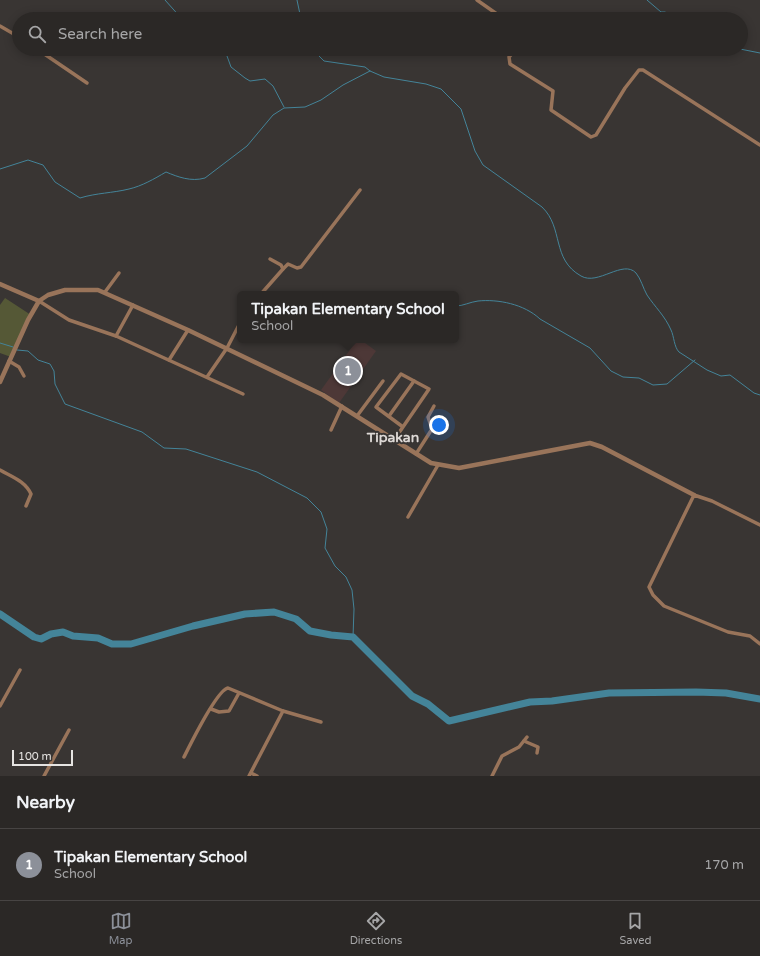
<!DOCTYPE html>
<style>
body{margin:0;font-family:"Varela Round",sans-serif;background:#33302e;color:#f1f3f6}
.scale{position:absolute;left:12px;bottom:10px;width:61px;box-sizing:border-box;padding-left:4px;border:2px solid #e6e4e2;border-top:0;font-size:11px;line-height:14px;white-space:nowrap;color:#e6e4e2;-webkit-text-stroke:3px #393533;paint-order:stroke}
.you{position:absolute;left:439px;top:425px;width:14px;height:14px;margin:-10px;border:3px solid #fff;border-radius:50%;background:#1a73e8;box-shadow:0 0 0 6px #1a73e833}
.badge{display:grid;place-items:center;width:26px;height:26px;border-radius:50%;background:#8c9099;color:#fff;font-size:13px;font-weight:700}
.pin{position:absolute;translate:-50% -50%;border:2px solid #fff;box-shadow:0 1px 4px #0006}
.popup{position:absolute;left:237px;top:291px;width:222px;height:52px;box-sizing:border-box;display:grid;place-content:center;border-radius:6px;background:#2b2826;filter:drop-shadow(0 1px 3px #0005);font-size:13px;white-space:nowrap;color:#a6a6a7}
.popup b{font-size:15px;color:#f1f3f6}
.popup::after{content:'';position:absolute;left:50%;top:100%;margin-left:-8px;border:8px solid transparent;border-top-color:#2b2826}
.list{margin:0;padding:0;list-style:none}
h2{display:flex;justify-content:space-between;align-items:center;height:52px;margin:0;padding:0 16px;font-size:17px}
h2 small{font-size:13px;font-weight:400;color:#a6a6a7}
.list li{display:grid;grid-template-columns:26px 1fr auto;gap:12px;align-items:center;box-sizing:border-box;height:72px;padding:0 16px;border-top:1px solid #474443}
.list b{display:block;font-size:15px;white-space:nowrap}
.list p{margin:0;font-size:13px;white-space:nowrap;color:#a6a6a7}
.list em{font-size:13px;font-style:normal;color:#a6a6a7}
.icon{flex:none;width:22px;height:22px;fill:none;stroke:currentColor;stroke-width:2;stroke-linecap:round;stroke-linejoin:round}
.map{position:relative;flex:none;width:760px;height:776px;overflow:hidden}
.search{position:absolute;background:#2b2826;box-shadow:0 2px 10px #0003;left:12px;right:12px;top:12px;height:44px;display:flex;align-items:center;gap:10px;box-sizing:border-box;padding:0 14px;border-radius:22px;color:#a6a6a7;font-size:15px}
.sheet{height:124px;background:#2b2826}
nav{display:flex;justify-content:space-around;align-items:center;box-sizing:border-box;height:56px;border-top:1px solid #474443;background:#2b2826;font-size:11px;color:#a6a6a7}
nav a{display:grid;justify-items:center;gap:2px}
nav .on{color:#8c9099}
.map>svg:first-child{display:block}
</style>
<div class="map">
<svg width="760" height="776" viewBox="0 0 760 776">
<rect width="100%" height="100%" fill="#393533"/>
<polygon fill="#4d3837" points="357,340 361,340 376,351 339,403 321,390"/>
<polygon fill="#555836" points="5,298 31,315 11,357 0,353 0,305"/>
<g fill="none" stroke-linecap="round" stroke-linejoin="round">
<g stroke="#448499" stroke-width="1">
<polyline points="165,0 182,19"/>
<polyline points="297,0 301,19"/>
<polyline points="647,0 661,12 665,12 678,19"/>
<polyline points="219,49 227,56 231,67 245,78 250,81 265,79 273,86 284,107"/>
<path d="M312,49l12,12 41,6 5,4 14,6 42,7 15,5 20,20 14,42 8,14 59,42c22,21 9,52 39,69 17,10 42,-17 55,-3 5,6 7,15 11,22 8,12 18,21 24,35 3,6 3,17 8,22l28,18 14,6 9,-1 24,18 6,2"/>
<polyline points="740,49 760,53"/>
<path d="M0,169l28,-9 15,5 12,17 25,16c16,-5 33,-5 49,-9 13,-3 25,-10 37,-17 12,5 25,10 39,6l42,-32 26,-31 11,-7 21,-1 16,-7 22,-15 27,-14"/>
<polyline points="406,294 415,293 417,294"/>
<path d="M456,306c7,0 14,-4 22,-5 20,-2 46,3 62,18l50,29 21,23 12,6 16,1 14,7 14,-1 28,-24"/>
<polyline points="0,343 13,347"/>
<polyline points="17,350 28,351 38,360 50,364 54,371 55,384 65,404 142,432 164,448 186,449 257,472 307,498 321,512 327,529 325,548 335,566 346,577 352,590 354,609 353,637"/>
</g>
<polyline stroke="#448499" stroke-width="7" points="0,614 34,637 41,639 51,634 63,632 73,636 98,638 112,644 131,644 193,626 245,614 274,612 296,619 310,631 331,635 353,637 412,696 428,704 449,721 530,702 552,701 609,693 696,692 726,693 760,699"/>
<g stroke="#99745a" stroke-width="3.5">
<polyline points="477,0 504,19"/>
<polyline points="0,26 19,37"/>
<polyline points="37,49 87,83"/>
<polyline points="516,49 509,57 510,64 553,91 551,110 591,137 596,135 625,88 639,70 643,70 760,145"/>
<polyline points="283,269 288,264 297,268 301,267 360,190"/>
<polyline points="105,292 119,273"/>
<polyline points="261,294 283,269 281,265 270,259"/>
<polyline points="39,301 69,320 116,336 243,394"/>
<polyline points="116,336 133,305"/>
<polyline points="169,360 188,330"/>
<polyline points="9,361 19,367 24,376"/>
<polyline points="207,377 227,348 240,323"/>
<polyline points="357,416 383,381"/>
<polyline points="389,416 414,381"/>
<polyline points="331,430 342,406"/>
<polyline points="394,440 427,392 429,389 401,374 376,407 403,427"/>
<polyline points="416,454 432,429 428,417 434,406"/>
<path d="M0,470c12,7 25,11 31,24l-5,12"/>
<polyline points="408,517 438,465"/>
<polyline points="760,525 712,501 694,495 649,587 653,595 664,606 728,632 750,636 760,644"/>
<polyline points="0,706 20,670"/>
<polyline points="211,709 219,712 229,711 239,693"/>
<polyline points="283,711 321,722"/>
<polyline points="524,741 538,747 537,753"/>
<path d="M184,757c6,-12 33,-67 44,-69l55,23 -34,65"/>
<polyline points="251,773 257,776"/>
<polyline points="44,776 69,730"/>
<polyline points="492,776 502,756 519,747 527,737"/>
</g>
<g stroke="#99745a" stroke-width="4.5">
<polyline points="0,284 39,301"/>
<polyline points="0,382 28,320 39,301 48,295 65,290 98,290 188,330 323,395 431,463 459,468 590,443 602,447 694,495"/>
</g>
</g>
<g text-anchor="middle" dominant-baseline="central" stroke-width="4" stroke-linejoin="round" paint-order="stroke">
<g font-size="14" font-weight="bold" fill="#ded9d6" stroke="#393533">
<text x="393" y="437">Tipakan</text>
</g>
</g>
</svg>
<div class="scale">100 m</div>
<div class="you"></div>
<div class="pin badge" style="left:348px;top:371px">1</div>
<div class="popup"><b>Tipakan Elementary School</b>School</div>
<div class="search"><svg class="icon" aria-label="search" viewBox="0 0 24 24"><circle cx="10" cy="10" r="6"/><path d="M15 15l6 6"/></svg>Search here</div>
</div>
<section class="sheet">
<h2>Nearby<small></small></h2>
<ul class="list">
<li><span class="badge">1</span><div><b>Tipakan Elementary School</b><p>School</p></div><em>170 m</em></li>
</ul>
</section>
<nav>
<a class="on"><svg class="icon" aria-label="map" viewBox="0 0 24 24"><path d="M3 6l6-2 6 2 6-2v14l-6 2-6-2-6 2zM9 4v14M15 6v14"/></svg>Map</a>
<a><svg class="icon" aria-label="directions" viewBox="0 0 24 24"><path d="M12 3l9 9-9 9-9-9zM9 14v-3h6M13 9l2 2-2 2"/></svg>Directions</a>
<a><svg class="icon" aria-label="saved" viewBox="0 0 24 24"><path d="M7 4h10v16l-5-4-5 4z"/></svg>Saved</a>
</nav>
